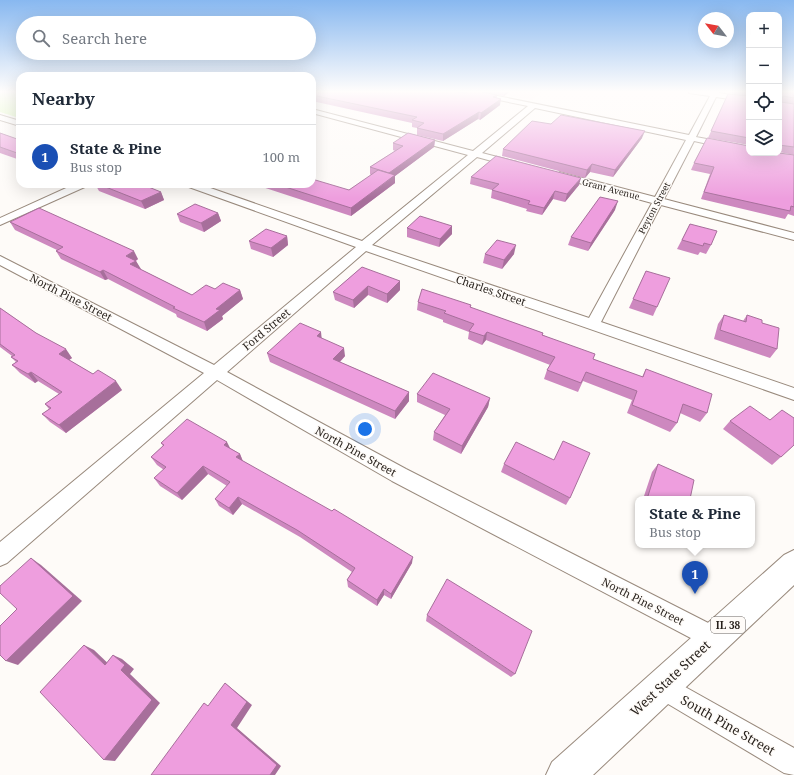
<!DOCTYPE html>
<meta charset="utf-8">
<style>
body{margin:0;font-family:"Noto Serif",serif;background:#f2f2f3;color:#1f2937}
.controls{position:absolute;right:12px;top:12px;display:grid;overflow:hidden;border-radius:8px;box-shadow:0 4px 16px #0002}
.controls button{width:36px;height:36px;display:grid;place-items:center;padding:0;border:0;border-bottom:1px solid #e0e1e3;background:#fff;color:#1f2937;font:20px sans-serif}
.compass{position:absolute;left:698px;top:12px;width:36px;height:36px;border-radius:50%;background:#fff;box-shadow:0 4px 16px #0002;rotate:301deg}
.you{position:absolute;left:365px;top:429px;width:14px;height:14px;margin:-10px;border:3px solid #fff;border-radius:50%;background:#1a73e8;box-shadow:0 0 0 6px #1a73e833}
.badge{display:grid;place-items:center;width:26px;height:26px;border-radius:50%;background:#0f766e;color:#fff;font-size:13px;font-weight:700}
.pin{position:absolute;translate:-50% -33px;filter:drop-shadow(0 1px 2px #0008)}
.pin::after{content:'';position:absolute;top:21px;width:14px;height:12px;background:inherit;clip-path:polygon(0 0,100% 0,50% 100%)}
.popup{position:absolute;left:635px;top:496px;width:120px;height:52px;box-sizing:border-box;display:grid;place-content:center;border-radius:8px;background:#fff;filter:drop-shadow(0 1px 3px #0005);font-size:13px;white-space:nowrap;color:#747a83}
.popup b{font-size:15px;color:#1f2937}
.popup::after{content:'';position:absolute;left:50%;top:100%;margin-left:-8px;border:8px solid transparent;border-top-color:#fff}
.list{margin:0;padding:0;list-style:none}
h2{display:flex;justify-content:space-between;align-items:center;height:52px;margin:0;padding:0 16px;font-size:17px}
h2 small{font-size:13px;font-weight:400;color:#747a83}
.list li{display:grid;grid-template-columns:26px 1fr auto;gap:12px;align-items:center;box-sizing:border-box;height:64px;padding:0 16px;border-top:1px solid #e0e1e3}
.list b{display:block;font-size:15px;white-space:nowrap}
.list p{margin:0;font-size:13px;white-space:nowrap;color:#747a83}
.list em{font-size:13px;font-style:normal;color:#747a83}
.icon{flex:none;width:22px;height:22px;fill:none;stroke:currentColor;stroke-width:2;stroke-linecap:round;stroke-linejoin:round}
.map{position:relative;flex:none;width:794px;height:775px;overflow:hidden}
.search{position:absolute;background:#fff;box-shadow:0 4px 16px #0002;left:16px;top:16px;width:300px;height:44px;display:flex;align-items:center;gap:10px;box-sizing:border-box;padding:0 14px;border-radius:22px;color:#747a83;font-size:15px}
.panel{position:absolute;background:#fff;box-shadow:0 4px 16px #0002;left:16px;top:72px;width:300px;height:116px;border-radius:12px}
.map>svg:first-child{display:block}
</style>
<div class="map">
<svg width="794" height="775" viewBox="0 0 794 775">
<rect width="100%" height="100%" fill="#fefbf8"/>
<polygon fill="#fdedf0" points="485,91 544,91 532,100"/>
<polygon fill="#d3faa9" points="0,91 20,91 20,116 16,117 0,112"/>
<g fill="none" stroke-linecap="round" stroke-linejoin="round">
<defs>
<g id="minor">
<path d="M461,91h12l216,44 21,-39 -21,-3v-2l23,1 7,-1v2l30,5v4l-33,-5 -20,40 53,10v6l-55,-12 -30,58 130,34v7l-133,-35 -60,117 193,66v12l-428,-149 -139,121 179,97 316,161 4,8 -4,8 -8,4 -8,-4 -314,-165 -175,-101 -210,183 -7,3v-24l204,-169 -204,-108v-9l214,109 142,-118 -170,-61 -1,-2h14l163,57 106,-86 -156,-42v-4l161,42 55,-45 -64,-13zM535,108l151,32 -31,57 -95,-25 -5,3 2,2 95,26 -63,115 -217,-73 105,-88 37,10 3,-1 2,-2 -2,-2 -35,-9z"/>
<polygon points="0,115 20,121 20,126 0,120"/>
<polygon points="75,184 88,184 87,186 0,225 0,218"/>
<polygon points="662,674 794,748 794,775 784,773 653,695 650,686 653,677"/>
</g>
<polygon id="primary" points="794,550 794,585 593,775 546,775 552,762 784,555"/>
</defs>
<use href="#minor" stroke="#998a7d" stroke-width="2"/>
<use href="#primary" stroke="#998a7d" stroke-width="2"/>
<use href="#minor" fill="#fff" fill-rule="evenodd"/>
<use href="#primary" fill="#fff" fill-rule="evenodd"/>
</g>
<g fill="#cd88bf">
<polygon points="312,91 497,95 497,98 500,105 480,120 478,119 443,141 417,135 417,128 412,127 412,123 312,101"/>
<polygon points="479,91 511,91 504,96"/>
<polygon points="730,91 749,91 749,145 708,138 728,94 748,96 729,93"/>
<polygon points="779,91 794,91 794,155 779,152"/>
<polygon points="551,124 642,138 613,177 590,172 585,178 502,156 503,149"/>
<polygon points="0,133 20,140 20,160 0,153"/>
<polygon points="435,140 434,147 395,176 395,183 351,216 253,184 312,184 349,190 371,175 370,174 370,167 395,151 393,150 393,143"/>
<polygon points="749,153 794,155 794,216 788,214 785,219 701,199 710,174 691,170 694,163"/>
<polygon points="471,177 579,185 565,202 553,199 542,215 526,211 527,209 491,198 492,190 470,184"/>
<polygon points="95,184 141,184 161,192 164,200 145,209 99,191"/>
<polygon points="615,210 588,251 568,245 571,237"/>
<polygon points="218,213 221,221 204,232 180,222 177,214"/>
<polygon points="10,222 138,259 136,261 140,269 192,295 215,289 240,290 243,299 222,316 223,319 207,331 177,317 176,314 108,279 105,280 61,259 56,251 57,250 15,230"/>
<polygon points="690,224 711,245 706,254 700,252 698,255 677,249"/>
<polygon points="452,226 452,234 439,247 407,237 407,228"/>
<polygon points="287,236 288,245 273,257 251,249 249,241"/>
<polygon points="485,254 514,254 502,269 483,263"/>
<polygon points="362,267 400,290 387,303 368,295 354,308 335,300 333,292"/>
<polygon points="646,271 657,307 653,316 629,308"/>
<polygon points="418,302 471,305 471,308 543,333 543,335 593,359 642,377 646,369 707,413 700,422 680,413 677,423 670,432 627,413 632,400 583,381 578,392 544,379 547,370 550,365 486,340 482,345 468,339 469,332 443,322 443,320 417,310"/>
<polygon points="0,308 72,358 69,360 93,374 122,390 66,433 50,422 42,414 49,409 45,404 59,394 38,381 35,383 20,373 12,365 16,362 11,357 12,356 0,347"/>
<polygon points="724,315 743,321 747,315 762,323 777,349 770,358 714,339 718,324"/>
<polygon points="322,338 345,356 340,362 409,392 409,401 395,419 270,362 267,353"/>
<polygon points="417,394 490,398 488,407 461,454 433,440 434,432 445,415 417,402"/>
<polygon points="730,421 794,445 772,465 723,429"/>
<polygon points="161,443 230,448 240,454 243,461 412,563 391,599 384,595 377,606 348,587 347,580 352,572 300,537 242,504 233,515 219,506 215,499 227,486 208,474 182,500 160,486 154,478 164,470 157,465 151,457 163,446"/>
<polygon points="504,464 570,498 566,505 501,472"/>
<polygon points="658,464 690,499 643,499 652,472"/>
<polygon points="638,515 638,523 636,522"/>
<polygon points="427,615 515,674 511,677 426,621"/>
</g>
<g fill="#a76f9b">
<polygon points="505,91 511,91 504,96"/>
<polygon points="501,99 500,105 480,120 481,113"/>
<polygon points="479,112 478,119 443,141 443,134"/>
<polygon points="645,131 642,138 613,177 615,170"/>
<polygon points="435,140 434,147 395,176 395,183 351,216 351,208 389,180 389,173"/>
<polygon points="592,164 590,172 585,178 587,170"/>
<polygon points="581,178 579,185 565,202 567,194"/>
<polygon points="555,191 553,199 542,215 544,208"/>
<polygon points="161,192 164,200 145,209 141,201"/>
<polygon points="618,201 615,210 588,251 591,243"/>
<polygon points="218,213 221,221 204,232 201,223"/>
<polygon points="452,226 452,234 439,247 440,239"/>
<polygon points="287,236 288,245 273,257 271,248"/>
<polygon points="516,245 514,254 502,269 504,260"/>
<polygon points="134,251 138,259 130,264 126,256"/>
<polygon points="136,261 141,269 134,273 130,264"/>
<polygon points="103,270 108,279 105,280 100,272"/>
<polygon points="400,281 400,290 387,303 387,294"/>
<polygon points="368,286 368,295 354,308 353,300"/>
<polygon points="240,290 243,299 222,316 223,319 207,331 204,322 216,309"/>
<polygon points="321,332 322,341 317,336"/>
<polygon points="487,332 486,340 482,345 484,336"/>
<polygon points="344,348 345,356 334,368 333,359"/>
<polygon points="66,349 72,358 66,362 59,354"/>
<polygon points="31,372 38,381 35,383 28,374"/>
<polygon points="116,381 122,390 66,433 59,425"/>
<polygon points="409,392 409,401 395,419 395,411"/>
<polygon points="490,398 488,407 461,454 462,446"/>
<polygon points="227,442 231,450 224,445"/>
<polygon points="240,454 243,462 236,457"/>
<polygon points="203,466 208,474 182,500 177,493"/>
<polygon points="238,497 242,504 233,515 229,508"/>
<polygon points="413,557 412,563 391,599 391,594"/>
<polygon points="31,558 41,565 82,601 18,665 6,661"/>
<polygon points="384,589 384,595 377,606 377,600"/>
<polygon points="84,645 94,650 114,669 105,665"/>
<polygon points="113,655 122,659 134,669 130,674 160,703 115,761 104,760 121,670"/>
<polygon points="225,683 230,687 252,705 237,728 281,766 275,775 270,775 231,725"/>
</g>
<g fill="#ee9ede" stroke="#a76f9b">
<polygon points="312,91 451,91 465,93 469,91 478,91 497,95 493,97 501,99 481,113 479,112 443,134 417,128 424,123 412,120 417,117 312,95"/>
<polygon points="779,91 794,91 794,98 783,96 781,102 794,104 794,147 779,145"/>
<polygon points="728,94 749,96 749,138 711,131"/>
<polygon points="561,115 645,131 615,170 592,164 587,170 503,149 532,121 551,124"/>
<polygon points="0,133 20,140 20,154 0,147"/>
<polygon points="408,133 435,140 389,173 370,167 403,146 393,143"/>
<polygon points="707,138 749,146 749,153 779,153 794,155 794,207 791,206 790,211 704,192 714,167 694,163"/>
<polygon points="496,156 581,178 567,194 555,191 544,208 528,204 530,201 492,190 499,184 471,177"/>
<polygon points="378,170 395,175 351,208 276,184 312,184 312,179 349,190"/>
<polygon points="98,184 141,184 161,192 141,201"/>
<polygon points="600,197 618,201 591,243 571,237"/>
<polygon points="195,204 218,213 201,223 177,214"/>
<polygon points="39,208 134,251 126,256 136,261 130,264 192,295 206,285 215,289 223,283 240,290 216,309 220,310 204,322 173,308 175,307 103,270 100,272 56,251 63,247 10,222"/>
<polygon points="420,216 452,226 440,239 407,228"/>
<polygon points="690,224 717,231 711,245 704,243 703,246 682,240"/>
<polygon points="266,229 287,236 271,248 249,241"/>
<polygon points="497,240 516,245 504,260 485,254"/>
<polygon points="362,267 400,281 387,294 368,286 353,300 333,292"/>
<polygon points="646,271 670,278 657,307 633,299"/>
<polygon points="422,289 471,305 470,307 543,333 542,335 595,354 593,359 643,377 646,369 712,394 707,413 683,404 677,423 632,405 637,391 586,372 581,383 547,370 555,357 487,332 484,336 469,331 474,324 444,313 446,311 418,302"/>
<polygon points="0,308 36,333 66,349 59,354 93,374 98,370 116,381 59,425 42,414 51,408 45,404 62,392 31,372 28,374 12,365 18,361 11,357 15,355 0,344"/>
<polygon points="724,315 746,322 747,315 762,320 762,323 779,328 777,349 720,330"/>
<polygon points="300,323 321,332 317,336 344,348 333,359 409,392 395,411 267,353"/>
<polygon points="433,373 490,398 462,446 434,432 450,409 417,394"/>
<polygon points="750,406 770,420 782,410 794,418 794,445 781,457 730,421"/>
<polygon points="187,419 227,442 224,445 240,454 236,457 332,511 334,509 413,557 391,594 384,589 377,600 347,580 355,568 297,530 238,497 229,508 215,499 230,482 203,466 177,493 154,478 166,467 151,457 164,445 161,443"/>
<polygon points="563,441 590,453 570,498 504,464 516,442 554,460"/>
<polygon points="658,464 694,480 690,499 647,499"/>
<polygon points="31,558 73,596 6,661 0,655 0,626 17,609 0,593 0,586"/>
<polygon points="447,579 532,631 515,674 427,615"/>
<polygon points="84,645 105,665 113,655 125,665 121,670 152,700 104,760 40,692"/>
<polygon points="225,683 247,702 231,725 277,765 270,775 151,775 204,703 208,706"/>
</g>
<linearGradient id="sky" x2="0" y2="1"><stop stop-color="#88b8f0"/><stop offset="0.46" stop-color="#fffdfc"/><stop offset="1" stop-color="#fffdfc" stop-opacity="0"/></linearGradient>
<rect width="794" height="199" fill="url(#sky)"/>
<g text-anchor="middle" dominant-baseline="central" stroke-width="3" stroke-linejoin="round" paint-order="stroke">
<g font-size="9" fill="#251f1a" stroke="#fefbf8">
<text transform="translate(611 189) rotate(15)">Grant Avenue</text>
<text transform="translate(654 208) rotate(-62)">Peyton Street</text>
</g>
<rect fill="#fefbf8" stroke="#66615d" stroke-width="1" x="711" y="617" width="34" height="16" rx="3"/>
<g font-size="10" font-weight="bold" fill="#251f1a">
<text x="728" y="625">IL 38</text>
</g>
<g font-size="11" fill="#251f1a" stroke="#fefbf8">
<text transform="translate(491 290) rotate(19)">Charles Street</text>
<text transform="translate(71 297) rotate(27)">North Pine Street</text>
<text transform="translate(266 329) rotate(-40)">Ford Street</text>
<text transform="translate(356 451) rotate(29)">North Pine Street</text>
<text transform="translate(643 601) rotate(27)">North Pine Street</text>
</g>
<g font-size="13" fill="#251f1a" stroke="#fefbf8">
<text transform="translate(670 678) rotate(-43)">West State Street</text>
<text transform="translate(728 725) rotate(30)">South Pine Street</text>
</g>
</g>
</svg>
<div class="controls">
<button>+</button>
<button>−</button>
<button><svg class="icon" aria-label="locate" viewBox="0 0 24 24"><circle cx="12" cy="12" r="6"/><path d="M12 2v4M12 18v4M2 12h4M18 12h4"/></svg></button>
<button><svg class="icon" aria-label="layers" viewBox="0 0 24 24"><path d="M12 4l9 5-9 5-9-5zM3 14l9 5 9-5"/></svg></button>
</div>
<svg class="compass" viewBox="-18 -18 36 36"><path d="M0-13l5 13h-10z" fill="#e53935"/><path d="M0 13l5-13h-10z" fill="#747a83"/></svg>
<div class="you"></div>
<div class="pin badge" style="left:695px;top:594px;background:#1a4fb4">1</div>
<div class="popup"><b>State &amp; Pine</b>Bus stop</div>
<div class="search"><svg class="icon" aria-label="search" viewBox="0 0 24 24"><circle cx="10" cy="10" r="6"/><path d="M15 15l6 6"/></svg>Search here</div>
<section class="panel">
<h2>Nearby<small></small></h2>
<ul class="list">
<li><span class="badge" style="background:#1a4fb4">1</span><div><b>State &amp; Pine</b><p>Bus stop</p></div><em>100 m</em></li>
</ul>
</section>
</div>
